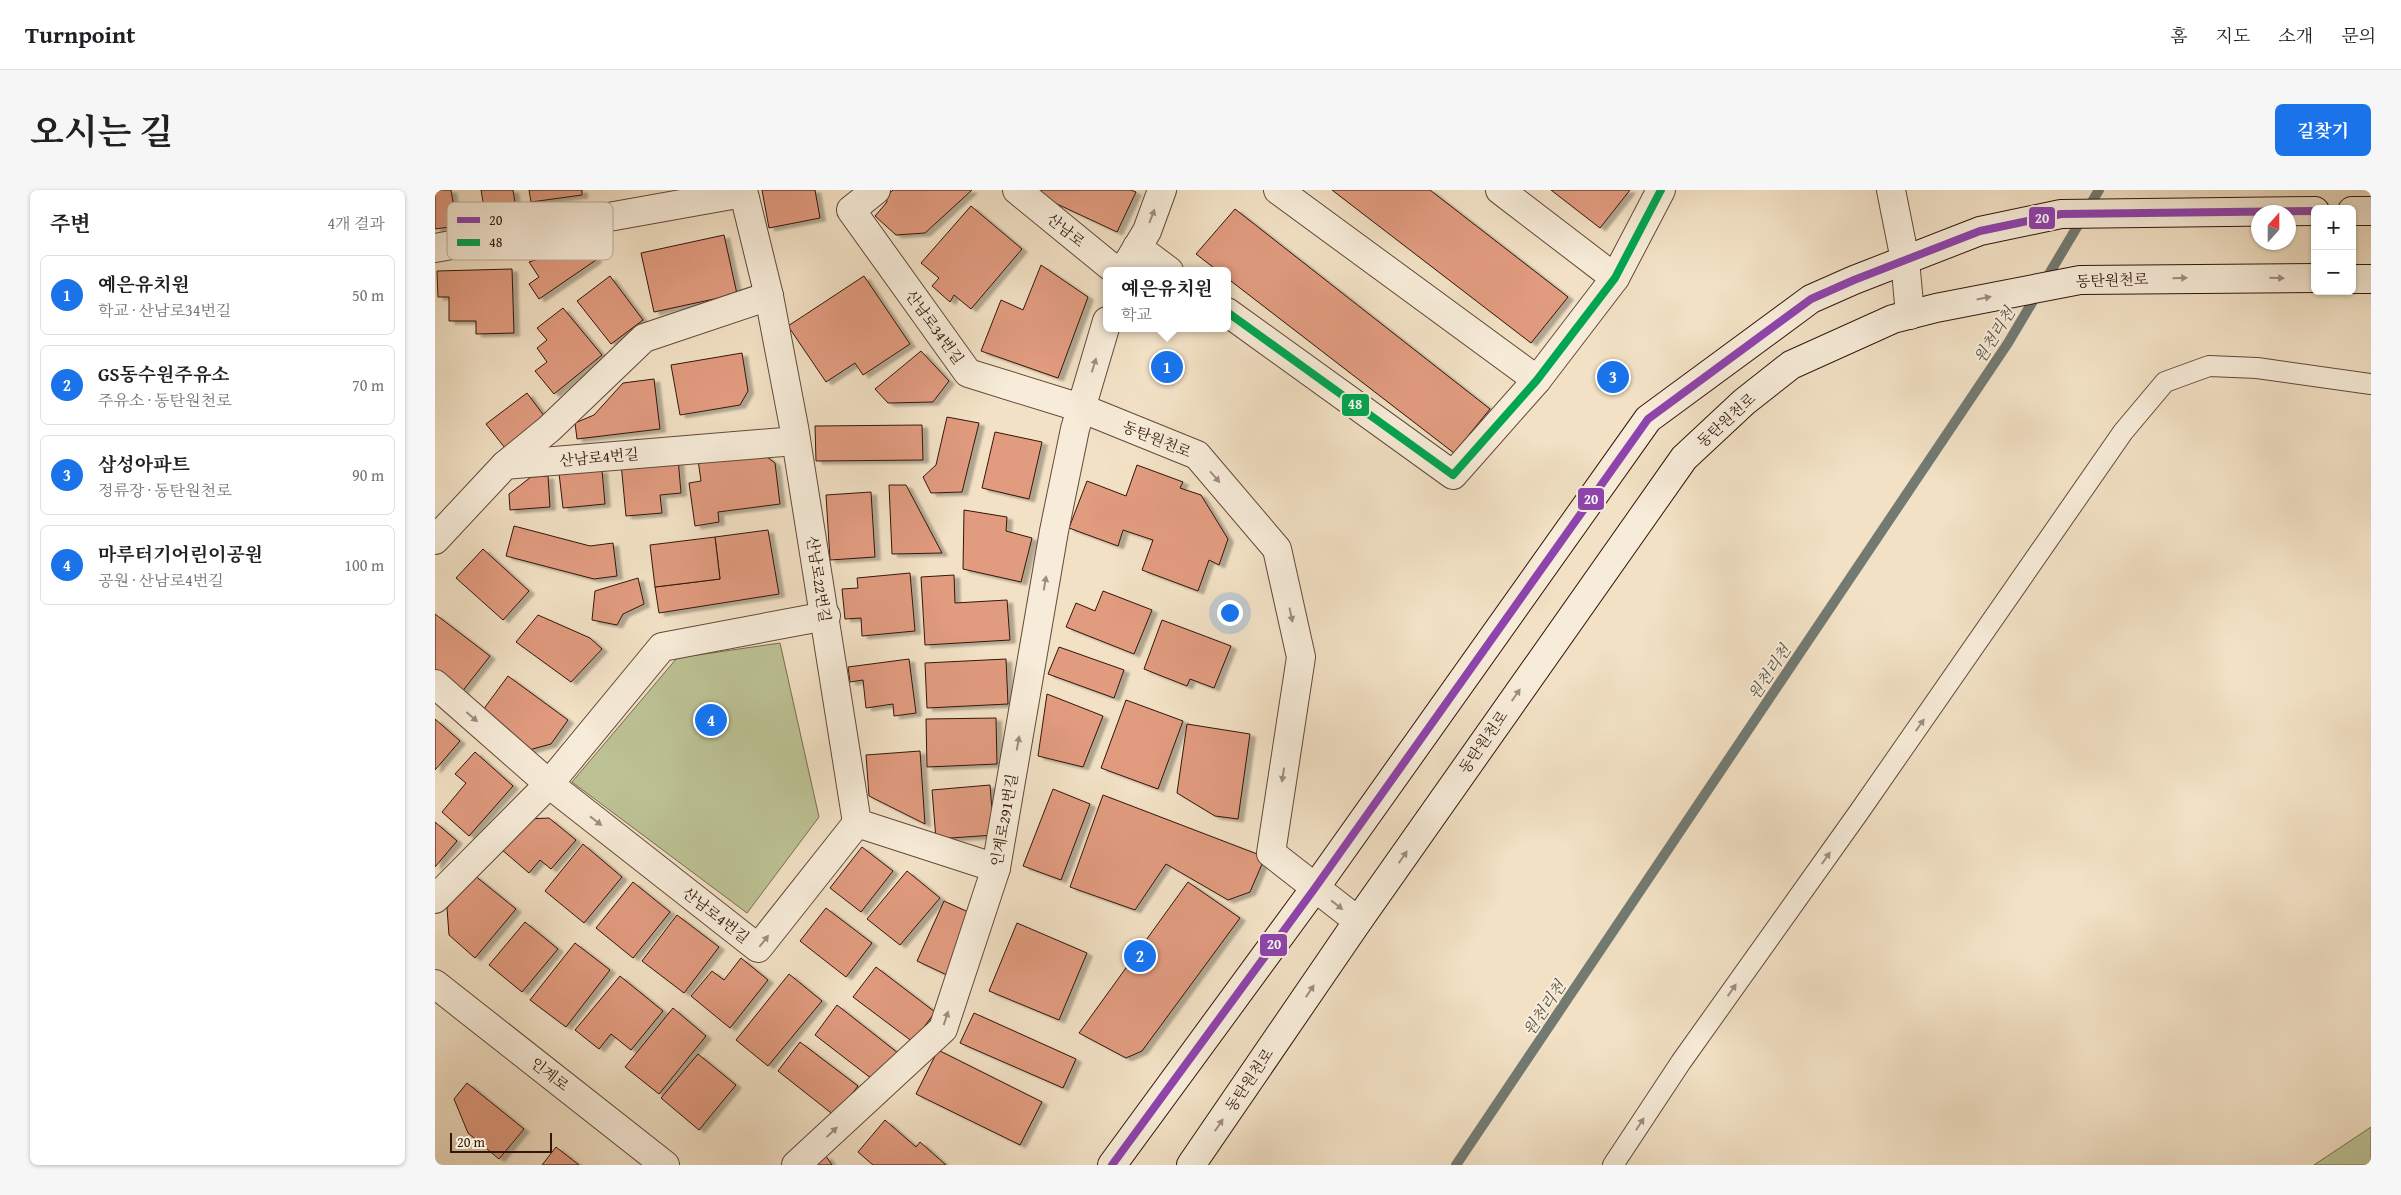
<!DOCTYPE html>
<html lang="ko">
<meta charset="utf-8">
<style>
body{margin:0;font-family:"Gentium Book Plus","Noto Serif KR",serif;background:#f6f6f6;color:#202124}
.controls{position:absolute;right:15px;top:15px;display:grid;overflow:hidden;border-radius:8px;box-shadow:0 1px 4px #0004}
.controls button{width:45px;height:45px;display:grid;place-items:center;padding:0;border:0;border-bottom:1px solid #e0e0e0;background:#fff;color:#202124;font:25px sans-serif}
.compass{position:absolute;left:1816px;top:15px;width:45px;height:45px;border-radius:50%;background:#fff;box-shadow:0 1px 4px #0004;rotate:21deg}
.scale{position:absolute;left:15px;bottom:12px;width:102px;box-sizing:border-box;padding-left:5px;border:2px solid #33160a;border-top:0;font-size:14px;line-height:18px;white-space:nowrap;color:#33160a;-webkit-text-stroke:4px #f7ecd9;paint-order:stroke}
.you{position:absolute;left:794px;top:422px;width:18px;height:18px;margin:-12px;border:4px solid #fff;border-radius:50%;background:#1a73e8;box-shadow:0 0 0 8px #1a73e833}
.badge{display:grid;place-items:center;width:32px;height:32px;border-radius:50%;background:#1a73e8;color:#fff;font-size:16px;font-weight:700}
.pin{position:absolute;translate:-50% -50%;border:2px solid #fff;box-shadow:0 1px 5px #0006}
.popup{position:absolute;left:668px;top:77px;width:128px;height:65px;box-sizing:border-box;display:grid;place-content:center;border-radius:8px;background:#fff;filter:drop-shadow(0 1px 4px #0005);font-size:16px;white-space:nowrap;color:#757577}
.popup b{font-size:19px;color:#202124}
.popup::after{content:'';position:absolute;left:50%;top:100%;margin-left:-10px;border:10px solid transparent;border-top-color:#fff}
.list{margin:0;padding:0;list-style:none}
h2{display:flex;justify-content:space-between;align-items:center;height:65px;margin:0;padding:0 20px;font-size:21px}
h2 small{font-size:16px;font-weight:400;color:#757577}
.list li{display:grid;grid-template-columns:32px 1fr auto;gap:15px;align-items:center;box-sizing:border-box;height:80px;margin:0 10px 10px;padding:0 10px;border:1px solid #e0e0e0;border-radius:8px}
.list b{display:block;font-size:19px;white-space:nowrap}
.list p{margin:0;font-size:16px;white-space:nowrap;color:#757577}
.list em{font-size:16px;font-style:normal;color:#757577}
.map{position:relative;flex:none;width:1936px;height:975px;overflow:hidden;border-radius:8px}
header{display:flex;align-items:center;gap:30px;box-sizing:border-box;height:70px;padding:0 25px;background:#fff;border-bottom:1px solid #e0e0e0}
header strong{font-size:24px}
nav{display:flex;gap:28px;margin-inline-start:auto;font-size:18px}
.intro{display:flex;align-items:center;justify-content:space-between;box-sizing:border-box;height:120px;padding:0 30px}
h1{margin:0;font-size:35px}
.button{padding:12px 22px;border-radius:8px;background:#1a73e8;color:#fff;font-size:18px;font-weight:700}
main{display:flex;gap:30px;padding:0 30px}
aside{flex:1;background:#fff;border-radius:8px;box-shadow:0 1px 4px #0004}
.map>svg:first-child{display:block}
</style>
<header>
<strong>Turnpoint</strong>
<nav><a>홈</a><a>지도</a><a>소개</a><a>문의</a></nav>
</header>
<div class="intro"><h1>오시는 길</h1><a class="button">길찾기</a></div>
<main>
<aside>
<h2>주변<small>4개 결과</small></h2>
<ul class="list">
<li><span class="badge">1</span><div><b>예은유치원</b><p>학교 · 산남로34번길</p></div><em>50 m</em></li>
<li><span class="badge">2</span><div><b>GS동수원주유소</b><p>주유소 · 동탄원천로</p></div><em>70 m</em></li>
<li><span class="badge">3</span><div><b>삼성아파트</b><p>정류장 · 동탄원천로</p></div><em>90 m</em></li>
<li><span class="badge">4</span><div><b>마루터기어린이공원</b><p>공원 · 산남로4번길</p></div><em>100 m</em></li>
</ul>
</aside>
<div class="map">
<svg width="1936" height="975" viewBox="0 0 1936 975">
<defs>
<filter id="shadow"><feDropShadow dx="5.5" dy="3" stdDeviation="1" flood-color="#0004"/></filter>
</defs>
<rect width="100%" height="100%" fill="#f2e1c5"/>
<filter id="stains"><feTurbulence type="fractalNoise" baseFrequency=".004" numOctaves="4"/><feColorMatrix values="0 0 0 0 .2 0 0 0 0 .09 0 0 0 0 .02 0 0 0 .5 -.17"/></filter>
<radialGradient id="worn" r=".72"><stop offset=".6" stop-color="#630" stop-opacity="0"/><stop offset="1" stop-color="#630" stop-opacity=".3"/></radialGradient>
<g fill="#bcc294" stroke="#786c4f">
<polygon points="345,453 384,627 312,723 137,592 242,468"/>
<polygon points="1936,937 1936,975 1879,975"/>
</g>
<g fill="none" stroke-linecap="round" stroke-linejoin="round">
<polyline stroke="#727a72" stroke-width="10" points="1021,975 1573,153 1664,0"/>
</g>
<g fill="#e19b7f" stroke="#33160a" filter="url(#shadow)">
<polygon points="0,0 16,0 22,36 0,39"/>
<polygon points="46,0 78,0 82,25 51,30"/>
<polygon points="94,0 147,0 147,5 96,12"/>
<polygon points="327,0 380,0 385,28 334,38"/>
<polygon points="458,0 537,0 490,43 461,45 440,26 452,12 451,7"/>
<polygon points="606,0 696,0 701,2 682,42 607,7"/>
<polygon points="897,0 995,0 1133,107 1096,153"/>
<polygon points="1116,0 1195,0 1165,38"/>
<polygon points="536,16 587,59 536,119 519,105 515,112 497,96 504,88 486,73"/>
<polygon points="800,19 1055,219 1019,263 792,88 792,81 783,81 761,64"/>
<polygon points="289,45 302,104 219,122 206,63"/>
<polygon points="156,53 161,70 104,109 94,94 104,87 94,72"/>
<polygon points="606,75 653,107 623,188 546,161 566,110 588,120"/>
<polygon points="77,79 79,143 41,144 41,131 14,131 14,107 3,107 2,81"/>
<polygon points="175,86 208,130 176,154 142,111"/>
<polygon points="429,86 475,154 428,185 420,173 391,192 353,136"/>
<polygon points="128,118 167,165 119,204 100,181 112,172 102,158 112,150 102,138"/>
<polygon points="486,161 514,191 498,212 453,213 440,199"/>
<polygon points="307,163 313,201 305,215 245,225 236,175"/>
<polygon points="219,189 225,239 142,249 140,233 159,225 188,193"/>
<polygon points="92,203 110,227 70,258 51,234"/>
<polygon points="512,227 544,233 527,302 496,303 488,287 501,275"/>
<polygon points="487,235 488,270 381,271 380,236"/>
<polygon points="560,242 607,252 594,309 547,298"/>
<polygon points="316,255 340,273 345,314 283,322 284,332 260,336 254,293 266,291 262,263"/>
<polygon points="243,268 246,303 225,305 227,323 191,326 186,273"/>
<polygon points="702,275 748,292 745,298 766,305 793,349 784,375 774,370 763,401 707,380 718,350 688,340 683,356 634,338 652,291 691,306"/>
<polygon points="167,280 170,314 128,318 124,283"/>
<polygon points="113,286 115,317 75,320 74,304 96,287"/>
<polygon points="454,295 471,295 507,363 457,364"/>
<polygon points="436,302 440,367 395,370 391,305"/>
<polygon points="529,320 572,327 571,341 597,348 586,392 528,379"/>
<polygon points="79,336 155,356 178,353 182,386 159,389 71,366"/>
<polygon points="333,340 344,404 224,423 220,397 285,389 280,347"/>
<polygon points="280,347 285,389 220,397 215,355"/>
<polygon points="48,359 94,401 68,430 21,388"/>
<polygon points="475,383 480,441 427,446 426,428 410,429 407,399 423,398 422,388"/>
<polygon points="519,385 520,413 572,410 575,450 490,455 486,387"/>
<polygon points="203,388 209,414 188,424 182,435 157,430 160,401"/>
<polygon points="668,401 717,420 699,464 631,437 641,413 660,421"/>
<polygon points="0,424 55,466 26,503 0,484"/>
<polygon points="103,425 155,448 167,459 136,492 81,452"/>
<polygon points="727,430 796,456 779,498 755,489 752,496 709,479"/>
<polygon points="624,457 689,480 679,508 613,484"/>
<polygon points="474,469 481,523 459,526 458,514 431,518 428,490 415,492 413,477"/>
<polygon points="571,469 573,514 492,518 490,473"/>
<polygon points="73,486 133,530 116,554 94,560 45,524"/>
<polygon points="612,504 668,526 648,577 603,566"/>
<polygon points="691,510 748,531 723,599 666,578"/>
<polygon points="561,528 562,574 492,577 491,529"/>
<polygon points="0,529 25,551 0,580"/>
<polygon points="752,534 815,544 803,629 780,626 742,603"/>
<polygon points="485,561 490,634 434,606 431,565"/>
<polygon points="40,562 78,596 34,646 7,622 31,593 20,584"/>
<polygon points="555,595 559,645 501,649 497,600"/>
<polygon points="618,599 655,614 626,690 588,676"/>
<polygon points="668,605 830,667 815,702 793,710 731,674 700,720 635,697"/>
<polygon points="114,628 141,650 116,679 105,670 94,683 66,659 92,629"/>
<polygon points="0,632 22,651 0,677"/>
<polygon points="148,654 187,687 149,733 110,701"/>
<polygon points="427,657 458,681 426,722 395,698"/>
<polygon points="472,681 505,708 465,755 432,729"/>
<polygon points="39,685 81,719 40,768 14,745 12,718"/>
<polygon points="198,692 235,722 198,768 161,738"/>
<polygon points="753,692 805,728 707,861 691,868 644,843"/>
<polygon points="509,711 542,726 514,786 482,771"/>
<polygon points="391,718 437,753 411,787 365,751"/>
<polygon points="242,725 284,757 249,803 207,771"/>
<polygon points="90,732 123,759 87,802 54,775"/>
<polygon points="582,733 652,763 624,830 554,801"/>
<polygon points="140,753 175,780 131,837 95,810"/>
<polygon points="306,768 333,790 295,838 256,806 277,781 289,790"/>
<polygon points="441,777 500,822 478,852 418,807"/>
<polygon points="354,784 387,811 333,876 301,850"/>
<polygon points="185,786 228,821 196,860 176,844 164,859 140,840"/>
<polygon points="402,815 463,863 441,892 380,845"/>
<polygon points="238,818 271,846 224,904 190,877"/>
<polygon points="539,823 641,869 628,898 525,853"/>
<polygon points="365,852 423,896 400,926 343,881"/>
<polygon points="503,860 607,912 585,955 481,904"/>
<polygon points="263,864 301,895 264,940 226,908"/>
<polygon points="32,893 89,939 64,969 33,943 19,909"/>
<polygon points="450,930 481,957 485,952 511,975 438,975 423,962"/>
<polygon points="121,957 144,975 107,975"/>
<polygon points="391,966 397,975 378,975"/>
</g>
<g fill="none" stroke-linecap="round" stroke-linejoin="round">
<defs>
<polyline id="service" points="1178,975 1246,872 1424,622 1688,242 1730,192 1774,176 1822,178 1936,194"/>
<g id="minor">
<polyline points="308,0 334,106 359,237 422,633 561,678"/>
<polyline points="441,0 416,20 533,183 646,218 762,265 842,359 866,467 836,663 923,731"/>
<polyline points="582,0 681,81"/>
<polyline points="843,0 1102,190"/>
<polyline points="1065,0 1180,88"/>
<polyline points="1456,0 1470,70 1475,125"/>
<polyline points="702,57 734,81"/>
<polyline points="0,58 308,3"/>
<polyline points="688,81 712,41 727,0"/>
<polyline points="792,122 1018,285 1102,190 1180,88 1226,0"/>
<polyline points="70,275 114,239 209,148 334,106"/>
<polyline points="0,350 70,275 361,251"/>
<polyline points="0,494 114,594 323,758 422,633"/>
<polyline points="0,709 114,594 227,457 391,426"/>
<polyline points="361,975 508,839 561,678 619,341 640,239 672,131"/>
</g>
<polyline id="tertiary" points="0,794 230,975"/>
<g id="secondary">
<polyline points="1917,21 1936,21"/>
<polyline points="1917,89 1936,89"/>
<polyline points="677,975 880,698 1213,229 1376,109 1419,90 1545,41 1626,24 1880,21"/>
<polyline points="756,975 923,731 1249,268 1309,212 1356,175 1458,129 1501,118 1645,90 1880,88"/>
</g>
</defs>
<use href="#service" stroke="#634939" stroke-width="22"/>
<use href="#minor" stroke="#634939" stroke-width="30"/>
<use href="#tertiary" stroke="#634939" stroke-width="30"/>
<use href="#secondary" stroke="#33160a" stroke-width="30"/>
<use href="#service" stroke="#f7ecd9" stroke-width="20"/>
<use href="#minor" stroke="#f7ecd9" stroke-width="28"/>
<use href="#tertiary" stroke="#f7ecd9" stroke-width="28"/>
<use href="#secondary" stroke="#f7ecd9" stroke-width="28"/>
<defs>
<polyline id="bus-1" points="677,975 880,698 1213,229 1376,109 1419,90 1545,41 1626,24 1880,21"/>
<polyline id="bus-2" points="792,122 1018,285 1102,190 1180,88 1226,0"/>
</defs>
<use href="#bus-1" stroke="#f7ecd9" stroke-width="11"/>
<use href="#bus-2" stroke="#f7ecd9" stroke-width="11"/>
<use href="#bus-1" stroke="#8e44ad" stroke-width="8"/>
<use href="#bus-2" stroke="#00a651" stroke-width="8"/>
</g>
<defs><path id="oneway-solid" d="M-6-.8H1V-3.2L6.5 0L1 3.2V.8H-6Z" transform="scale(1.25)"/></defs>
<g fill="#9f8c7c">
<use href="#oneway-solid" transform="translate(717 26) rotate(-69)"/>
<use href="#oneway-solid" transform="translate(1745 88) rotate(-1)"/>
<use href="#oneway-solid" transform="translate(1842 88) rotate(1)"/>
<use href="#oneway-solid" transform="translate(1549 108) rotate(-11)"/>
<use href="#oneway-solid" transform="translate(659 175) rotate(-73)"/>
<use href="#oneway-solid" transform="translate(780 287) rotate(49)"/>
<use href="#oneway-solid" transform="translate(610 393) rotate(-80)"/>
<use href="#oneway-solid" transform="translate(856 425) rotate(78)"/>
<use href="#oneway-solid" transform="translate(1081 505) rotate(-55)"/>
<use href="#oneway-solid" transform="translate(37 527) rotate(41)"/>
<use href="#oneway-solid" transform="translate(1485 535) rotate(-55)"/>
<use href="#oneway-solid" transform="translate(583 553) rotate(-80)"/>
<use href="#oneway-solid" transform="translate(848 585) rotate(99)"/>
<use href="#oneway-solid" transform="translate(161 631) rotate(38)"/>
<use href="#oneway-solid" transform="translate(968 667) rotate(-55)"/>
<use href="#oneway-solid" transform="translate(1391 668) rotate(-55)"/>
<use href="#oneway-solid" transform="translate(902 715) rotate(38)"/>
<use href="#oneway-solid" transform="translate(329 751) rotate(-52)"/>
<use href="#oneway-solid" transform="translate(1297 800) rotate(-55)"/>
<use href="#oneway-solid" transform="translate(875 801) rotate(-56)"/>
<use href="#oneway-solid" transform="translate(511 828) rotate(-72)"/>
<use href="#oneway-solid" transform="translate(1205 934) rotate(-57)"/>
<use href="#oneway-solid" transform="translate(784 935) rotate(-56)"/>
<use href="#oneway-solid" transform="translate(397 942) rotate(-43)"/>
</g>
<g text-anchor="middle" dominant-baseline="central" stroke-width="4" stroke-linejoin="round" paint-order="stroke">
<g font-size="15" fill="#33160a" stroke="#f7ecd9">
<text transform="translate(631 40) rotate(39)">산남로</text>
<text transform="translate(1677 90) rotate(-2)">동탄원천로</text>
<text transform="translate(500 137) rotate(54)">산남로34번길</text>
<text transform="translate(1291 230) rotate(-42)">동탄원천로</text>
<text transform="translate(722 249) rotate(22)">동탄원천로</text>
<text transform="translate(164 267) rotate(-5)">산남로4번길</text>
<text transform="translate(384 389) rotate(81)">산남로22번길</text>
<text transform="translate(1048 552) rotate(-55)">동탄원천로</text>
<text transform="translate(569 630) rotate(-80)">인계로291번길</text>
<text transform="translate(281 725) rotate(38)">산남로4번길</text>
<text transform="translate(115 884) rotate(38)">인계로</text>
<text transform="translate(814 890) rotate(-56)">동탄원천로</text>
</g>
<g font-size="16" font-style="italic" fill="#585047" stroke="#f7ecd9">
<text transform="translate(1559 145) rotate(-58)">원천리천</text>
<text transform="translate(1334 482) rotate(-56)">원천리천</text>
<text transform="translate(1109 818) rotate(-56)">원천리천</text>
</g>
</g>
<rect x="12" y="12" width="166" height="58" rx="8" fill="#f7ecd9" stroke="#bcac9b" stroke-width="1"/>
<rect x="22" y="27" width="23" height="6" fill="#8e44ad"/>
<rect x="22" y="49" width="23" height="7" fill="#00a651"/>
<g font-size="14" fill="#33160a">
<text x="54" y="35">20</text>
<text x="54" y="57">48</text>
</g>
<g stroke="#f7ecd9" stroke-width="2">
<rect x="1593" y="16" width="28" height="24" rx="5" fill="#8e44ad"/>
<rect x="906" y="203" width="29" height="24" rx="5" fill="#00a651"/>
<rect x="1142" y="297" width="28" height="24" rx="5" fill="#8e44ad"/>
<rect x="824" y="743" width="29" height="24" rx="5" fill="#8e44ad"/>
</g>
<g font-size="14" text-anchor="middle" font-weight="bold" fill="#fff">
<text x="1607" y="33">20</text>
<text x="920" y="219">48</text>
<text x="1156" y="314">20</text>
<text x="839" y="759">20</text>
</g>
<rect width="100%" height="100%" filter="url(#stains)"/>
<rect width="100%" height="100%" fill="url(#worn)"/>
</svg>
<div class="controls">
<button>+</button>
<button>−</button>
</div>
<svg class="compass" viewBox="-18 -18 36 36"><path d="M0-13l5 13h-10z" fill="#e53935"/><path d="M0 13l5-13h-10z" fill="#757577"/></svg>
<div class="scale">20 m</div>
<div class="you"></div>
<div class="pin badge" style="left:732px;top:177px">1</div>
<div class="popup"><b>예은유치원</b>학교</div>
<div class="pin badge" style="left:705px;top:766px">2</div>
<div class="pin badge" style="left:1178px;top:187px">3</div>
<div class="pin badge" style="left:276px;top:530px">4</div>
</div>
</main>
